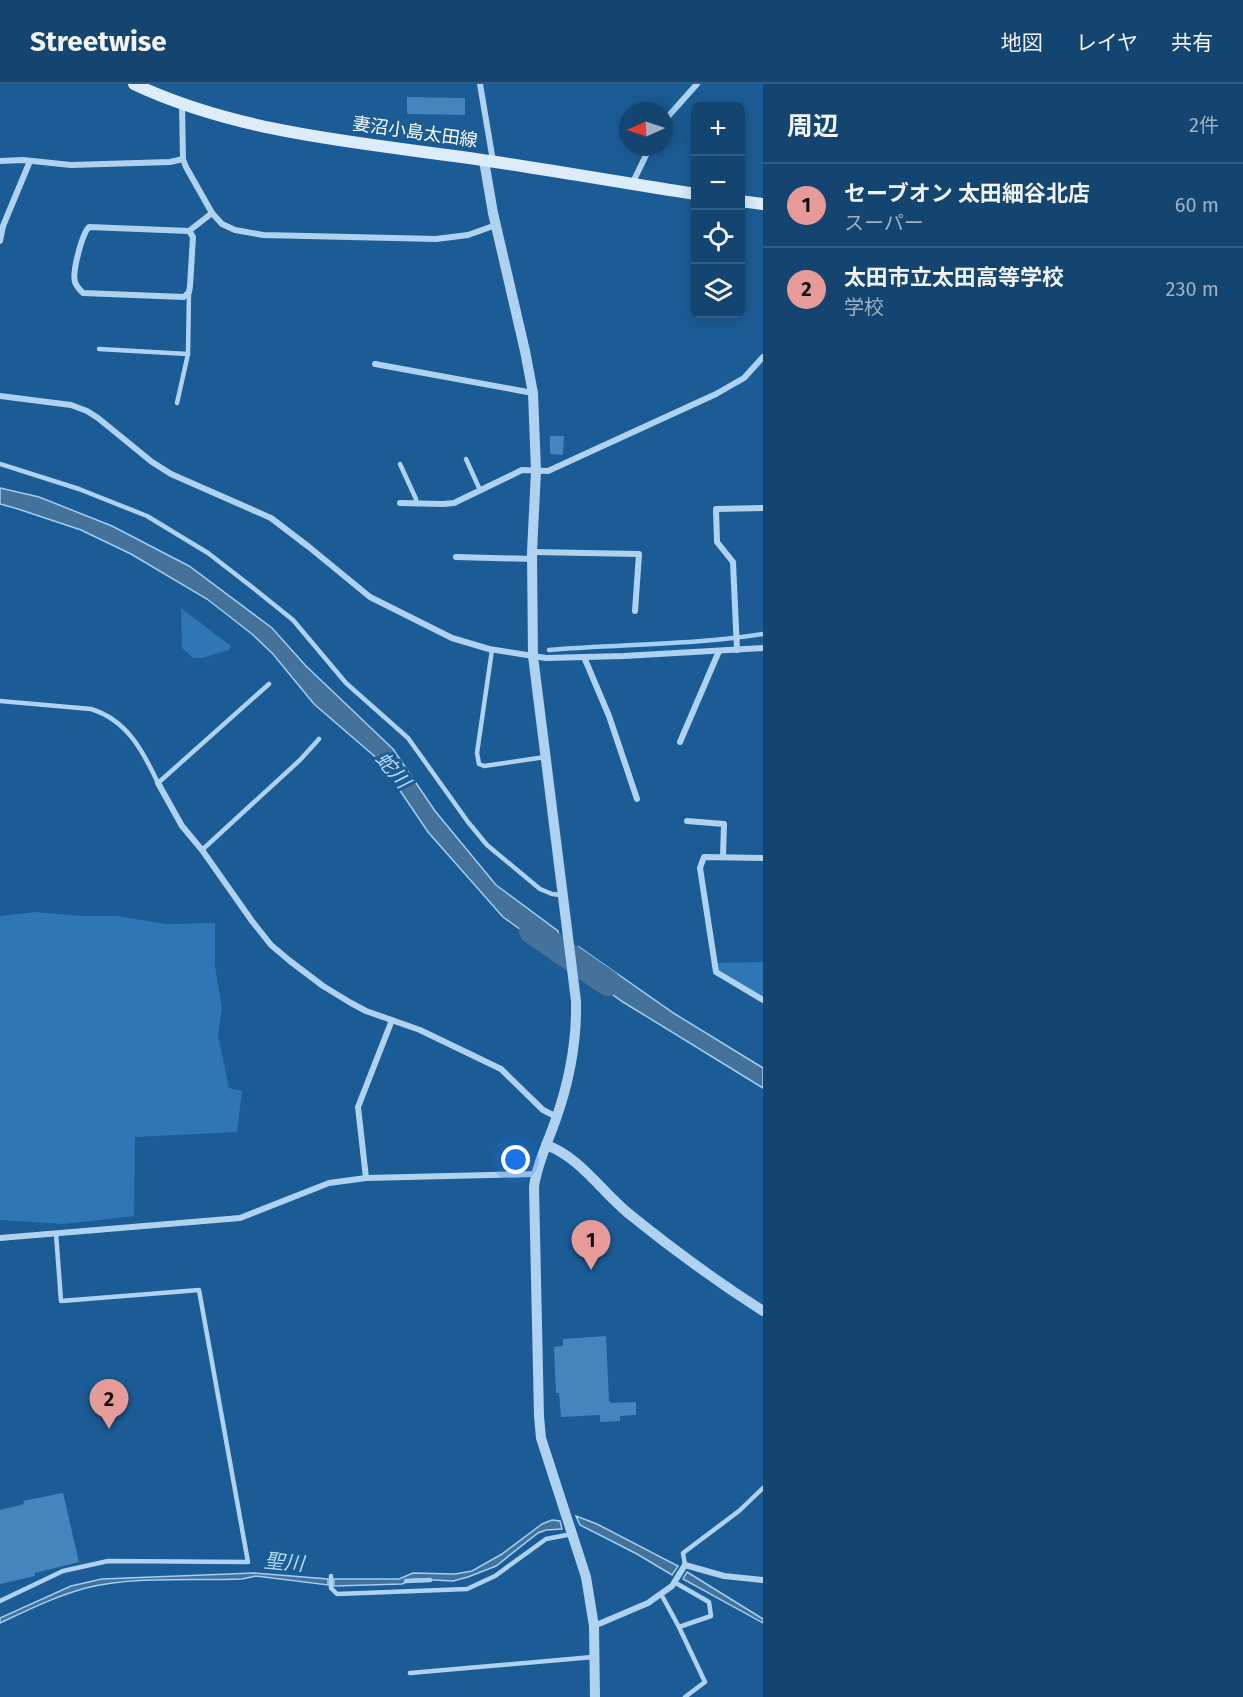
<!DOCTYPE html>
<html lang="ja">
<meta charset="utf-8">
<style>
body{margin:0;font-family:"Fira Sans","Noto Sans JP",sans-serif;background:#214f78;color:#f1f3f6}
.controls{position:absolute;right:18px;top:18px;display:grid;overflow:hidden;border-radius:9px;box-shadow:0 3px 15px #0003}
.controls button{width:54px;height:54px;display:grid;place-items:center;padding:0;border:0;border-bottom:2px solid #335d83;background:#144570;color:#f1f3f6;font:30px sans-serif}
.compass{position:absolute;left:619px;top:18px;width:54px;height:54px;border-radius:50%;background:#144570;box-shadow:0 3px 15px #0003;rotate:267deg}
.you{position:absolute;left:516px;top:1076px;width:21px;height:21px;margin:-15px;border:4px solid #fff;border-radius:50%;background:#1a73e8;box-shadow:0 0 0 9px #1a73e833}
.badge{display:grid;place-items:center;width:39px;height:39px;border-radius:50%;background:#e69b98;color:#111;font-size:20px;font-weight:700}
.pin{position:absolute;translate:-50% -50px;filter:drop-shadow(0 2px 3px #0008)}
.pin::after{content:'';position:absolute;top:32px;width:21px;height:18px;background:inherit;clip-path:polygon(0 0,100% 0,50% 100%)}
.list{margin:0;padding:0;list-style:none}
h2{display:flex;justify-content:space-between;align-items:center;height:78px;margin:0;padding:0 24px;font-size:26px}
h2 small{font-size:20px;font-weight:400;color:#9db1c3}
.list li{display:grid;grid-template-columns:39px 1fr auto;gap:18px;align-items:center;box-sizing:border-box;height:84px;padding:0 24px;border-top:2px solid #335d83}
.list b{display:block;font-size:22px;white-space:nowrap}
.list p{margin:0;font-size:20px;white-space:nowrap;color:#9db1c3}
.list em{font-size:20px;font-style:normal;color:#9db1c3}
.icon{flex:none;width:33px;height:33px;fill:none;stroke:currentColor;stroke-width:2;stroke-linecap:round;stroke-linejoin:round}
.map{position:relative;flex:none;width:763px;height:1613px;overflow:hidden}
header{display:flex;align-items:center;gap:36px;box-sizing:border-box;height:84px;padding:0 30px;background:#144570;border-bottom:2px solid #335d83}
header strong{font-size:28px}
nav{display:flex;gap:33px;margin-inline-start:auto;font-size:21px}
main{display:flex}
aside{flex:1;background:#144570}
.map>svg:first-child{display:block}
</style>
<header>
<strong>Streetwise</strong>
<nav><a>地図</a><a>レイヤ</a><a>共有</a></nav>
</header>
<main>
<div class="map">
<svg width="763" height="1613" viewBox="0 0 763 1613">
<rect width="100%" height="100%" fill="#1b5c96"/>
<g fill="#2f76b4">
<polygon points="181,524 231,562 229,566 202,574 193,574 182,564"/>
<polygon points="36,828 82,832 117,832 166,840 215,839 215,882 222,925 218,951 229,1004 242,1007 237,1048 135,1053 134,1132 63,1140 0,1136 0,832"/>
<polygon points="763,878 763,916 716,888 714,879"/>
</g>
<g fill="#45729b" stroke="#a1cef2" stroke-width="1.5">
<polygon points="0,404 39,413 112,442 189,482 272,544 306,582 393,665 435,727 496,801 558,847 563,876 503,833 428,748 380,677 314,620 273,570 252,550 207,515 131,470 81,446 18,425 0,420"/>
<polygon points="579,863 675,930 763,984 763,1004 623,918 581,888"/>
<polygon points="576,1432 597,1440 678,1482 672,1491 637,1470 580,1441"/>
<polygon points="552,1436 560,1437 562,1445 546,1446 538,1449 496,1482 468,1493 453,1497 414,1495 402,1500 334,1502 334,1495 399,1495 413,1489 455,1490 472,1487 502,1470 542,1440"/>
<polygon points="687,1488 763,1535 763,1539 683,1495"/>
<path d="M254,1489l74,6v6l-72,-9 -14,3c-50,2 -108,-3 -156,9 -30,8 -58,22 -86,35v-5l71,-32 31,-7z"/>
</g>
<g fill="none" stroke-linecap="round" stroke-linejoin="round">
<g stroke="#a1cef2" stroke-width="4.5">
<path d="M549,566c71,-6 143,-5 214,-16"/>
<polyline points="406,1497 430,1496"/>
</g>
<polyline stroke="#45729b" stroke-width="26" points="532,847 608,899"/>
</g>
<g fill="#4485bd">
<polygon points="407,13 465,14 465,31 407,30"/>
<polygon points="550,352 564,352 563,371 550,370"/>
<polygon points="606,1252 609,1317 611,1319 636,1318 636,1331 620,1332 620,1337 600,1338 600,1331 561,1333 559,1309 556,1309 554,1263 563,1262 563,1255"/>
<polygon points="63,1409 79,1478 35,1489 35,1492 0,1500 0,1426 24,1420 23,1417"/>
</g>
<g fill="none" stroke-linecap="round" stroke-linejoin="round">
<g stroke="#aed2f0" stroke-width="4.5">
<polyline points="99,265 188,270"/>
<polyline points="177,319 188,270 189,208"/>
<polyline points="466,375 480,406"/>
<polyline points="0,380 79,405 147,432 208,469 252,503 293,536 346,599 408,654 468,738 487,761 540,805 552,810 561,811"/>
<polyline points="400,380 416,415 416,420"/>
<polyline points="492,566 477,669 479,680 484,682 545,673"/>
<path d="M0,617l91,8c36,11 52,42 67,74l111,-99"/>
<polyline points="202,766 300,676 319,655"/>
<polyline points="685,1481 683,1469 739,1427 763,1404"/>
<polyline points="331,1492 331,1504 337,1510 467,1505 495,1492 546,1455 572,1450"/>
<polyline points="661,1510 679,1543 711,1532 709,1518 674,1498"/>
<polyline points="0,1517 63,1487 108,1477 248,1478 199,1206 61,1217 56,1149"/>
<polyline points="679,1543 705,1598 685,1613"/>
<polyline points="410,1589 593,1573"/>
</g>
<g stroke="#aed2f0" stroke-width="6">
<polyline points="480,0 493,77"/>
<polyline points="182,20 183,75 186,83 212,129 222,140 235,146 263,151 436,155 468,151 496,141"/>
<polyline points="664,37 697,0"/>
<polyline points="0,77 23,76 71,81 170,78 183,75"/>
<polyline points="632,100 650,63"/>
<path d="M189,147l4,6 -3,49 -1,6 -5,5 -101,-4c-3,-3 -7,-7 -8,-11 -3,-10 7,-48 14,-55l100,4 23,-18"/>
<polyline points="0,157 3,142 30,77"/>
<polyline points="375,280 533,309"/>
<polyline points="0,312 71,321 87,327 98,334 152,378 171,390 271,434 309,463 370,513 452,554 489,565 546,574 624,572 763,564"/>
<polyline points="400,419 443,420 454,419 522,386 548,387 716,310 744,294 763,273"/>
<polyline points="532,468 639,470 635,527"/>
<polyline points="456,473 532,475"/>
<polyline points="737,566 733,478 717,458 716,425 763,424"/>
<polyline points="584,573 609,632 637,715"/>
<polyline points="680,658 719,567"/>
<polyline points="158,699 182,742 202,766 252,837 271,861 290,877 323,902 351,919 366,927 420,946 501,985 543,1026 557,1033"/>
<polyline points="687,737 724,740 723,773"/>
<polyline points="763,774 704,773 700,784 716,888 763,916"/>
<polyline points="366,1094 358,1023 392,936"/>
<polyline points="0,1154 240,1134 329,1099 366,1094 535,1090"/>
<polyline points="594,1542 648,1519 672,1502 685,1481 724,1492 763,1496"/>
</g>
<g stroke="#aed2f0" stroke-width="10">
<path d="M484,77l9,52 32,138 8,42 3,78 -4,81 1,104 43,345c1,41 -6,77 -19,115 -8,24 -20,47 -23,71l5,229 2,22 45,139 8,49 1,71"/>
<path d="M546,1061c34,12 55,46 82,68 43,35 88,68 135,98"/>
</g>
<g stroke="#dcecfb" stroke-width="12">
<path d="M134,0c102,48 218,58 328,73 78,11 156,25 234,37"/>
<polyline points="740,117 763,120"/>
</g>
</g>
<g text-anchor="middle" dominant-baseline="central" stroke-width="6" stroke-linejoin="round" paint-order="stroke">
<g font-size="18" fill="#fff" stroke="#1b5c96">
<text transform="translate(415 48) rotate(8)">妻沼小島太田線</text>
</g>
<g font-size="20" font-style="italic" fill="#bbdbf6" stroke="#1b5c96">
<text transform="translate(393 686) rotate(49)">蛇川</text>
<text transform="translate(284 1478) rotate(5)">聖川</text>
</g>
</g>
</svg>
<div class="controls">
<button>+</button>
<button>−</button>
<button><svg class="icon" aria-label="locate" viewBox="0 0 24 24"><circle cx="12" cy="12" r="6"/><path d="M12 2v4M12 18v4M2 12h4M18 12h4"/></svg></button>
<button><svg class="icon" aria-label="layers" viewBox="0 0 24 24"><path d="M12 4l9 5-9 5-9-5zM3 14l9 5 9-5"/></svg></button>
</div>
<svg class="compass" viewBox="-18 -18 36 36"><path d="M0-13l5 13h-10z" fill="#e53935"/><path d="M0 13l5-13h-10z" fill="#9db1c3"/></svg>
<div class="you"></div>
<div class="pin badge" style="left:591px;top:1186px">1</div>
<div class="pin badge" style="left:109px;top:1345px">2</div>
</div>
<aside>
<h2>周辺<small>2件</small></h2>
<ul class="list">
<li><span class="badge">1</span><div><b>セーブオン 太田細谷北店</b><p>スーパー</p></div><em>60 m</em></li>
<li><span class="badge">2</span><div><b>太田市立太田高等学校</b><p>学校</p></div><em>230 m</em></li>
</ul>
</aside>
</main>
